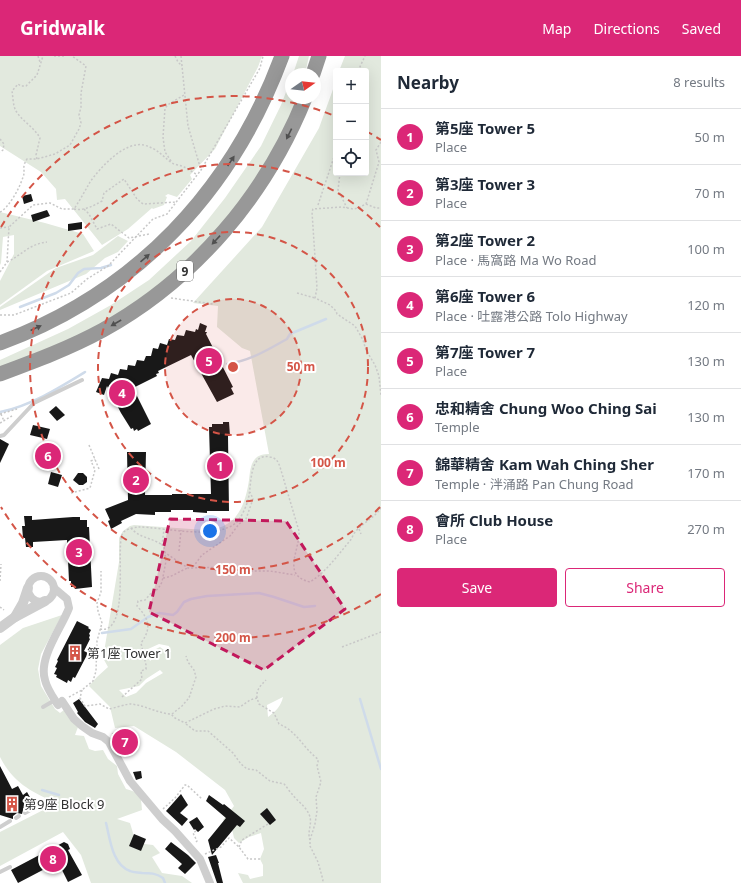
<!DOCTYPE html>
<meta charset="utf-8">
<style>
body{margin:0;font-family:"Noto Sans","Noto Sans TC",sans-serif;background:#f2f2f3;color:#1f2937}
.controls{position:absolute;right:12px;top:12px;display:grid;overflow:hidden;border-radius:4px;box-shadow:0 4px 16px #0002}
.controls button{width:36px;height:36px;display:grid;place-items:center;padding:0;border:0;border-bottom:1px solid #e0e1e3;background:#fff;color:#1f2937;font:20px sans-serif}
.compass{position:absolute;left:285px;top:12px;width:36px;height:36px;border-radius:50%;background:#fff;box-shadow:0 4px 16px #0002;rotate:76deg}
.you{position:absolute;left:210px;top:475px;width:14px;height:14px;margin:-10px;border:3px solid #fff;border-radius:50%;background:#1a73e8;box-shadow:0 0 0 6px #1a73e833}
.badge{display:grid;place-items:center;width:26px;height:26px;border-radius:50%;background:#db2777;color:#fff;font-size:13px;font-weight:700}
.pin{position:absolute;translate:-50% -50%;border:2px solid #fff;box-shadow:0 1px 4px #0006}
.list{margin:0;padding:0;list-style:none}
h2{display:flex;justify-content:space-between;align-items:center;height:52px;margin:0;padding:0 16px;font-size:17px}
h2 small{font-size:13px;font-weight:400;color:#747a83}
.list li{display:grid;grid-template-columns:26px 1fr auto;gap:12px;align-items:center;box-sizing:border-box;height:56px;padding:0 16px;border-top:1px solid #e0e1e3}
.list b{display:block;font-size:15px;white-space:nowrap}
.list p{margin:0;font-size:13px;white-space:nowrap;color:#747a83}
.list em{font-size:13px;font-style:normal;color:#747a83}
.actions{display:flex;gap:8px;padding:12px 16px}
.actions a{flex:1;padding:9px 0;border:1px solid #db2777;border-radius:4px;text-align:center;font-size:14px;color:#db2777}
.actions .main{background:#db2777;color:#fff}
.icon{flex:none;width:22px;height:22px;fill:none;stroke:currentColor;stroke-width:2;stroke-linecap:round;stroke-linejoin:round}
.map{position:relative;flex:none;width:381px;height:827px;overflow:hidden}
header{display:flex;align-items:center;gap:24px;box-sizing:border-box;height:56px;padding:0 20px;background:#db2777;color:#fff}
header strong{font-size:19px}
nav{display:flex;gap:22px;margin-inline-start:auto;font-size:14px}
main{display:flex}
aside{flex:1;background:#fff}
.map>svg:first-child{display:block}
</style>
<header>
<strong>Gridwalk</strong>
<nav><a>Map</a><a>Directions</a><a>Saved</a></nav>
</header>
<main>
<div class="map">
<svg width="381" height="827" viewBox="0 0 381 827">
<rect width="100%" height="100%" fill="#fff"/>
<g fill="#e2e9de" fill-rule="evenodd">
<polygon points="0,0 262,0 258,11 215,93 190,119 192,123 177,141 168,138 165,140 167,141 164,149 153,153 152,152 128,173 102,189 65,143 57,144 56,133 41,116 0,90"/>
<polygon points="299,0 309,0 305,18 293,18"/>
<path d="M345,0h36v827h-138l-5,-10 10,2 2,4 13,-3v-11l-3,-6 4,-10 -3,-16 -12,4 -10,6 -5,-5 -2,-9 -9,-9 11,-14 -9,-16 -49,-38 -42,-26 -19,2 -5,-21 -21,-21 8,-9 11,-10 -5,-9 16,-96v-24l4,-7 7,-5 4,-1 71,5c31,-1 40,-23 44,-50 1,-7 1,-15 6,-21 3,-4 9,-5 14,-5l-19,-103 -8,-3 -25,-21 1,-21 -25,-3 69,-76 57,-99 17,-47v92h30v-102h-27zM159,588l10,2 2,6h-4l-7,-5 -4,2 2,5 -8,7 -1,-3 -2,1 -2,-5 3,-5zM160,614l3,3 -17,10 -10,10 -10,4 -7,-7 20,-4 7,-7zM283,641c-2,9 -7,14 -15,20l-1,-12z"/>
<path d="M291,23v19h6c-30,86 -99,166 -176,215 -37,24 -80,38 -121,55v-8l68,-31 43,-24 38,-25 42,-39 34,-43 36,-52 20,-41z"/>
<polygon points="0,156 45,167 83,178 94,195 47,215 0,249 0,225 14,198 14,179 3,181 1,207 0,209"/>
<polygon points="118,180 128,185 118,196 105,202 86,218 0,254 0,251 56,212 93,199"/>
<path d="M62,559l-21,39 -3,15 3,17 14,23 5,4 4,-3 14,17 -3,8 9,1 5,13 6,2 8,-1 5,9 9,7 1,8 8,15c15,4 15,7 16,21l-25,9 13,4 6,20 17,2 7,8 -8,4 10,16 20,3 10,7h-101l-10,-28 -18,-23 -63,34v-34l57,-29c-24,-10 -44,-20 -57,-46v-112l23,-17z"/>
</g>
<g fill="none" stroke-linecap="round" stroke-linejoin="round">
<g stroke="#cfdbea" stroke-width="2.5">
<polyline points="20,251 56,237 69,229 78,217 84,213 101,212 111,209"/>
<path d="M227,308c23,-3 40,-14 60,-25l3,-5 36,-15"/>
<path d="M0,356c30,-6 59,-24 85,-40"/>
<polyline points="102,577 131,573 148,561 159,557 173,559 177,556 184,546 191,543 207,540 259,537 274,541 304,551 315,550"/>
<polyline points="360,643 381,713"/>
<polyline points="42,734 59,739"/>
<path d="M106,767c4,15 6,42 24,48 4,2 8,1 12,2 8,0 14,0 21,5l2,5"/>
</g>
</g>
<g fill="#181818">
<polygon points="31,138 33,145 24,148 22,140"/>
<polygon points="47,154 50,160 33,166 31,159"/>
<polygon points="82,166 82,173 68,175 68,168"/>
<polygon points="200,267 207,270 205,276 207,276 206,278 233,331 231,332 234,338 217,346 191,299 158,315 159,317 156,318 157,320 133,332 151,368 138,375 137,373 134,375 133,372 131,373 121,357 107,330 104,339 96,336 102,322 109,323 111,317 118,319 120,313 127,314 128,309 135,310 137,304 144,305 146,300 151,300 153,292 158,293 160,287 167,289 169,283 175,284 177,279 184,280 186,274 195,276 196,273 198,274"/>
<polygon points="56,350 65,359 57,365 49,356"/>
<polygon points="223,366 229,366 230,380 228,380 229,455 207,455 207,457 193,456 193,454 171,454 171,456 155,456 155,459 136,458 121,465 122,467 111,473 108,465 110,464 105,453 128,444 127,396 146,396 145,439 172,439 172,438 211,438 209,371 212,371 212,368 223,368"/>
<polygon points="33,369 50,373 47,383 30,379"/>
<polygon points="0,383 9,388 0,407"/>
<polygon points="51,416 62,419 58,431 48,428"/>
<polygon points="78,417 83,417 87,421 87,426 83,429 79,429 73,424"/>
<polygon points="24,460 32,460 32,464 73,461 80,461 80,464 87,464 87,471 89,471 92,531 75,533 74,531 71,531 71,525 69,525 67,484 33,486 33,491 26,491 25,482 23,482 22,470 25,470"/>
<polygon points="77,565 89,571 88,572 91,574 89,578 90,579 89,582 90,583 84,595 88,597 75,622 73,621 71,626 68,624 67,627 56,621 57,619 54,618 57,612 55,611 58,605 57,604"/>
<polygon points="79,643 98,668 95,672 85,666 77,657 78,656 73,647"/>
<polygon points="0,710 12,733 18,730 23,739 27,736 31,743 25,746 22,758 17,757 13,760 13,763 0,759"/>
<polygon points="141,715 142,722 136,724 133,716"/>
<polygon points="181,738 188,749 180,757 188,763 182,770 166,755"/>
<polygon points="209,739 223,749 224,748 245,765 240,771 237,769 212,799 208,784 226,762 206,745"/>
<polygon points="267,752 276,764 270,769 260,758"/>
<polygon points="197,761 204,771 198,776 195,773 194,774 189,766"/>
<polygon points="134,778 146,783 141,795 129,790"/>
<polygon points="64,786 68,788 70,793 68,794 82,819 68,826 58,806 18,827 11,814"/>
<polygon points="171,786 188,799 196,807 185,818 178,812 182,808 165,793"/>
<polygon points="216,799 219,807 218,807 223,827 217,827 208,801"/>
</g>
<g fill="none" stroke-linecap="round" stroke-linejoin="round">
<g stroke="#c8c8c8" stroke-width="1.5" stroke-dasharray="2 2" stroke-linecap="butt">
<polyline points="38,0 40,6"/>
<polyline points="54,0 64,0"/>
<polyline points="175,0 178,6 182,10"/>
<polyline points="181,0 188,70 201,114"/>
<polyline points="358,15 365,0"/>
<polyline points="0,83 4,88 3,94 0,96"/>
<polyline points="381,86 376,94 379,106 366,148 358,152 353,153 342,151 313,153 312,156 316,216 317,232 315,242 330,249 336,255 337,258 355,270 363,284 366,294 375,309 379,320 381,340"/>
<polyline points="336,96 336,101"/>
<path d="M37,103l-1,-4 4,-17c-6,-11 -18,-17 -24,-27 -3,-5 -3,-14 -4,-20l6,-7 3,2h5l11,-11 6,-19"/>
<polyline points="171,105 165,96 163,81 165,52 169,48 184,39"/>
<polyline points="340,117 338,134 347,152"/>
<polyline points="366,148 376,152 381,152"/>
<polyline points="318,149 335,98"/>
<path d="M74,153c10,2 19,-3 28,-8l2,-8 20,-14 13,20 6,5 34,-2"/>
<polyline points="84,153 89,158 97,173 111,168 129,182 149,178"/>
<path d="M0,156c9,-4 20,-25 23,-35 3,-7 -2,-9 4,-18h10l18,-5 15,-9 9,-16 2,-6 -2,-8 2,-8v-14l5,-27 -14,-10"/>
<polyline points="0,172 9,171"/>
<path d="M7,206c15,-7 22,-18 40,-20"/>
<path d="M0,216l7,-10 2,-35 24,-22 17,-2 12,6h12c6,-9 11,-18 16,-27 10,-14 34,-41 54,-37 14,4 17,10 28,18 3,2 8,2 12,4 4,2 9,5 13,8"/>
<polyline points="297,237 315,242"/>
<polyline points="171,242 213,248"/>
<polyline points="0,259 14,259 71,237 87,223 108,210 153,163 167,158 201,114 260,12 263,0"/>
<polyline points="0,358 17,353"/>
<polyline points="1,358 4,365"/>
<polyline points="0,367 12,360"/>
<polyline points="89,389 99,413"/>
<polyline points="71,437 90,432 95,414 91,405 95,403"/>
<path d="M131,472c8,10 22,10 31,17"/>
<polyline points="359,473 361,478"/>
<polyline points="179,495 181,474"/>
<polyline points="164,496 188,512 231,511 251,515 270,515 295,519"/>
<polyline points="193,511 202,499 230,480 239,468 246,463 253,443 250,436"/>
<path d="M163,522c10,-1 16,-7 25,-10"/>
<polyline points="0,525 1,508"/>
<polyline points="0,551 4,554"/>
<path d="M100,573c30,6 16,-78 22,-94 2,-6 10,-7 16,-8 26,0 78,14 99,-5 5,-6 9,-15 11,-22 4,-13 0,-48 22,-43 6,1 8,4 10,10l19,64c1,20 -18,44 11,51 16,-10 27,-26 39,-40 3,-3 4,-8 7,-11 8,-9 18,-13 25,-23"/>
<polyline points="342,591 381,576"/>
<path d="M82,634l-2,8 5,8 15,-2 9,5c5,-1 18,-5 21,-5 15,1 26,9 41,10l4,4 10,5 29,-14 11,-3 15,1 10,-7 7,-2 2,6 15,9 5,11c18,7 24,24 39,35v3l-1,4 4,16 -5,15 1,14 -2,13 -5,16v6l8,16 5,18 -1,3"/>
<polyline points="69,641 82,634 93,625 96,615 97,585 102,567 98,555 97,547 101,536 101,515"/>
<path d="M122,641l20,-18 -1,-8 5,-2v-4l-5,-22c11,-15 8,-24 -4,-37l1,-5 7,-1 7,-8 6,-3 4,-7 4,-21 -2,-14 -2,-2 2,-16"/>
<path d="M257,642c-1,-8 3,-12 9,-18"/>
<polyline points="172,658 182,650 189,642 196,621 194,614 188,606 186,600"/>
<path d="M186,668l9,7h13l25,22 8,11 6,5 9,1 14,11 14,3c3,3 5,7 8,10 6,8 15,13 18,23 2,8 -3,15 0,23"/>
<polyline points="112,678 126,673"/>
<polyline points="163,753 175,742 185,729 187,729 202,743"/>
<polyline points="196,775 193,777 197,785 196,786"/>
<polyline points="239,791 242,784 268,768"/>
<polyline points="205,798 221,791 229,782 239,791 248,803 262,803"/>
</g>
<g stroke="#cecece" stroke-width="4">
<polyline points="0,380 4,379 34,347 82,324"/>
<polyline points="43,651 55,644"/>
<polyline points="25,757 39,749"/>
<polyline points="16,762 19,760"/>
<polyline points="0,771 10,765"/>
<polyline points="0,816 10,811"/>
</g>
<g stroke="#cecece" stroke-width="8">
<circle cx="41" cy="533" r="13"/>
<path d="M54,532l13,11 2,9c-8,21 -31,50 -24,72 2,9 8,17 13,25l4,-4 12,18 8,7 10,7 11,4 6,5 21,39 32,38 13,12 25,28 10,24"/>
</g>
<g stroke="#cecece" stroke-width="10">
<polyline points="15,561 23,547 28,532"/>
<polyline points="0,572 15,561 45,545"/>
</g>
<g stroke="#989898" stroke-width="15">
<polyline points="313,18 319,0"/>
<path d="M0,287c136,-50 232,-152 282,-287"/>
<path d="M0,318c35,-13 70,-26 103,-44 92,-51 163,-135 202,-232"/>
</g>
</g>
<defs><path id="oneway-solid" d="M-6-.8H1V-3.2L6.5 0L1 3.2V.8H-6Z"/></defs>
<g fill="#505050">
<use href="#oneway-solid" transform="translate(289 78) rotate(116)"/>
<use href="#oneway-solid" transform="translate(231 105) rotate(-56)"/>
<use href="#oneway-solid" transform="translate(216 184) rotate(133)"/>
<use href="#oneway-solid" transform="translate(145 202) rotate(-41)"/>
<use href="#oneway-solid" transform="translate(116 267) rotate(150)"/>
<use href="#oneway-solid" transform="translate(36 272) rotate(-25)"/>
</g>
<path fill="#c2185b" fill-opacity="0.2" stroke="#c2185b" stroke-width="3" stroke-dasharray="8 5" stroke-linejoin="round" d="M170,463l116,2 59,88 -81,61 -115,-58z"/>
<circle cx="233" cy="311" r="68" fill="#d45547" fill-opacity=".12"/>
<g fill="none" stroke="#d45547" stroke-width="2" stroke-dasharray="7 5">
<circle cx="233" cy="311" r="68"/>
<circle cx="233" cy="311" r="135"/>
<path d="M380 451A203 203 0 1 1 380 171"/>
<path d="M381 538A271 271 0 0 1 1 451M1 171A271 271 0 0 1 335 60M366 75A271 271 0 0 1 381 84"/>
</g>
<defs>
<symbol id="building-bare" viewBox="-9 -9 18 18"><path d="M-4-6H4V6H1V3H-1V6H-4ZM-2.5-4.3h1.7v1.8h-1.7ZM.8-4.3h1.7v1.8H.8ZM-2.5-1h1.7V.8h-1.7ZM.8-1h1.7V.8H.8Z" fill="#d45547" stroke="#fff" stroke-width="2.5" paint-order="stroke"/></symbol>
</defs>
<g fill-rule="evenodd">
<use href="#building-bare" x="64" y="586" width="22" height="22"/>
<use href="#building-bare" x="1" y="737" width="22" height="22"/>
</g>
<g text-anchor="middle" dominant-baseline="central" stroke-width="4" stroke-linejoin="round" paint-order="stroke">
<rect fill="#fff" stroke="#6f6f6f" stroke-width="1" x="177" y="205" width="16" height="20" rx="3"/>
<g font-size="12" font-weight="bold" fill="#313131">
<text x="185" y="215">9</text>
</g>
<g font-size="13" fill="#313131" stroke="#fff" text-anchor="start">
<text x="87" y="597">第1座 Tower 1</text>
<text x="24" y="748">第9座 Block 9</text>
</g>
</g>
<circle cx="233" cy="311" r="6" fill="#d45547" stroke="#fff" stroke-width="2"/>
<g font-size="12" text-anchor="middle" font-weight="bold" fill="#d45547" stroke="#fff" stroke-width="4" stroke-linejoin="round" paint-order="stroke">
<text x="301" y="315">50 m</text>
<text x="328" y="411">100 m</text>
<text x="233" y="518">150 m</text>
<text x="233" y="586">200 m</text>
</g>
</svg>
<div class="controls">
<button>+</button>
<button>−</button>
<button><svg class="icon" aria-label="locate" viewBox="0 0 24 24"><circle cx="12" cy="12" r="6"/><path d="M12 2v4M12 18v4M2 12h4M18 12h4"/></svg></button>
</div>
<svg class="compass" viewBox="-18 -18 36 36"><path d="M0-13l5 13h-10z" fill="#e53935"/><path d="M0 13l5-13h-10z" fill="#747a83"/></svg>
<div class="you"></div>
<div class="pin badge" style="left:220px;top:410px">1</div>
<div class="pin badge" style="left:136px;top:424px">2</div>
<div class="pin badge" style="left:79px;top:496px">3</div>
<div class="pin badge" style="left:122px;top:337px">4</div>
<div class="pin badge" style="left:209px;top:305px">5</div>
<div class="pin badge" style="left:48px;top:400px">6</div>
<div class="pin badge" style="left:125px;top:686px">7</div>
<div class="pin badge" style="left:53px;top:803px">8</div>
</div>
<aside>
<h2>Nearby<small>8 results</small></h2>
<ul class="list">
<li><span class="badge">1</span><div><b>第5座 Tower 5</b><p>Place</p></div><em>50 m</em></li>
<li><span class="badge">2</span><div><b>第3座 Tower 3</b><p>Place</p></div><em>70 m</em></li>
<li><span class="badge">3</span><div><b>第2座 Tower 2</b><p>Place · 馬窩路 Ma Wo Road</p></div><em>100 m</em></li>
<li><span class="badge">4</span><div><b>第6座 Tower 6</b><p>Place · 吐露港公路 Tolo Highway</p></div><em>120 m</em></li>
<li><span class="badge">5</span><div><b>第7座 Tower 7</b><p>Place</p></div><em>130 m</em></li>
<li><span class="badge">6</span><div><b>忠和精舍 Chung Woo Ching Sai</b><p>Temple</p></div><em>130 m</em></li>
<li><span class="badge">7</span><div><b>錦華精舍 Kam Wah Ching Sher</b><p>Temple · 泮涌路 Pan Chung Road</p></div><em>170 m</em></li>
<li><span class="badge">8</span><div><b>會所 Club House</b><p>Place</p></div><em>270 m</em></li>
</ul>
<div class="actions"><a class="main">Save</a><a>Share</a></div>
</aside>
</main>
